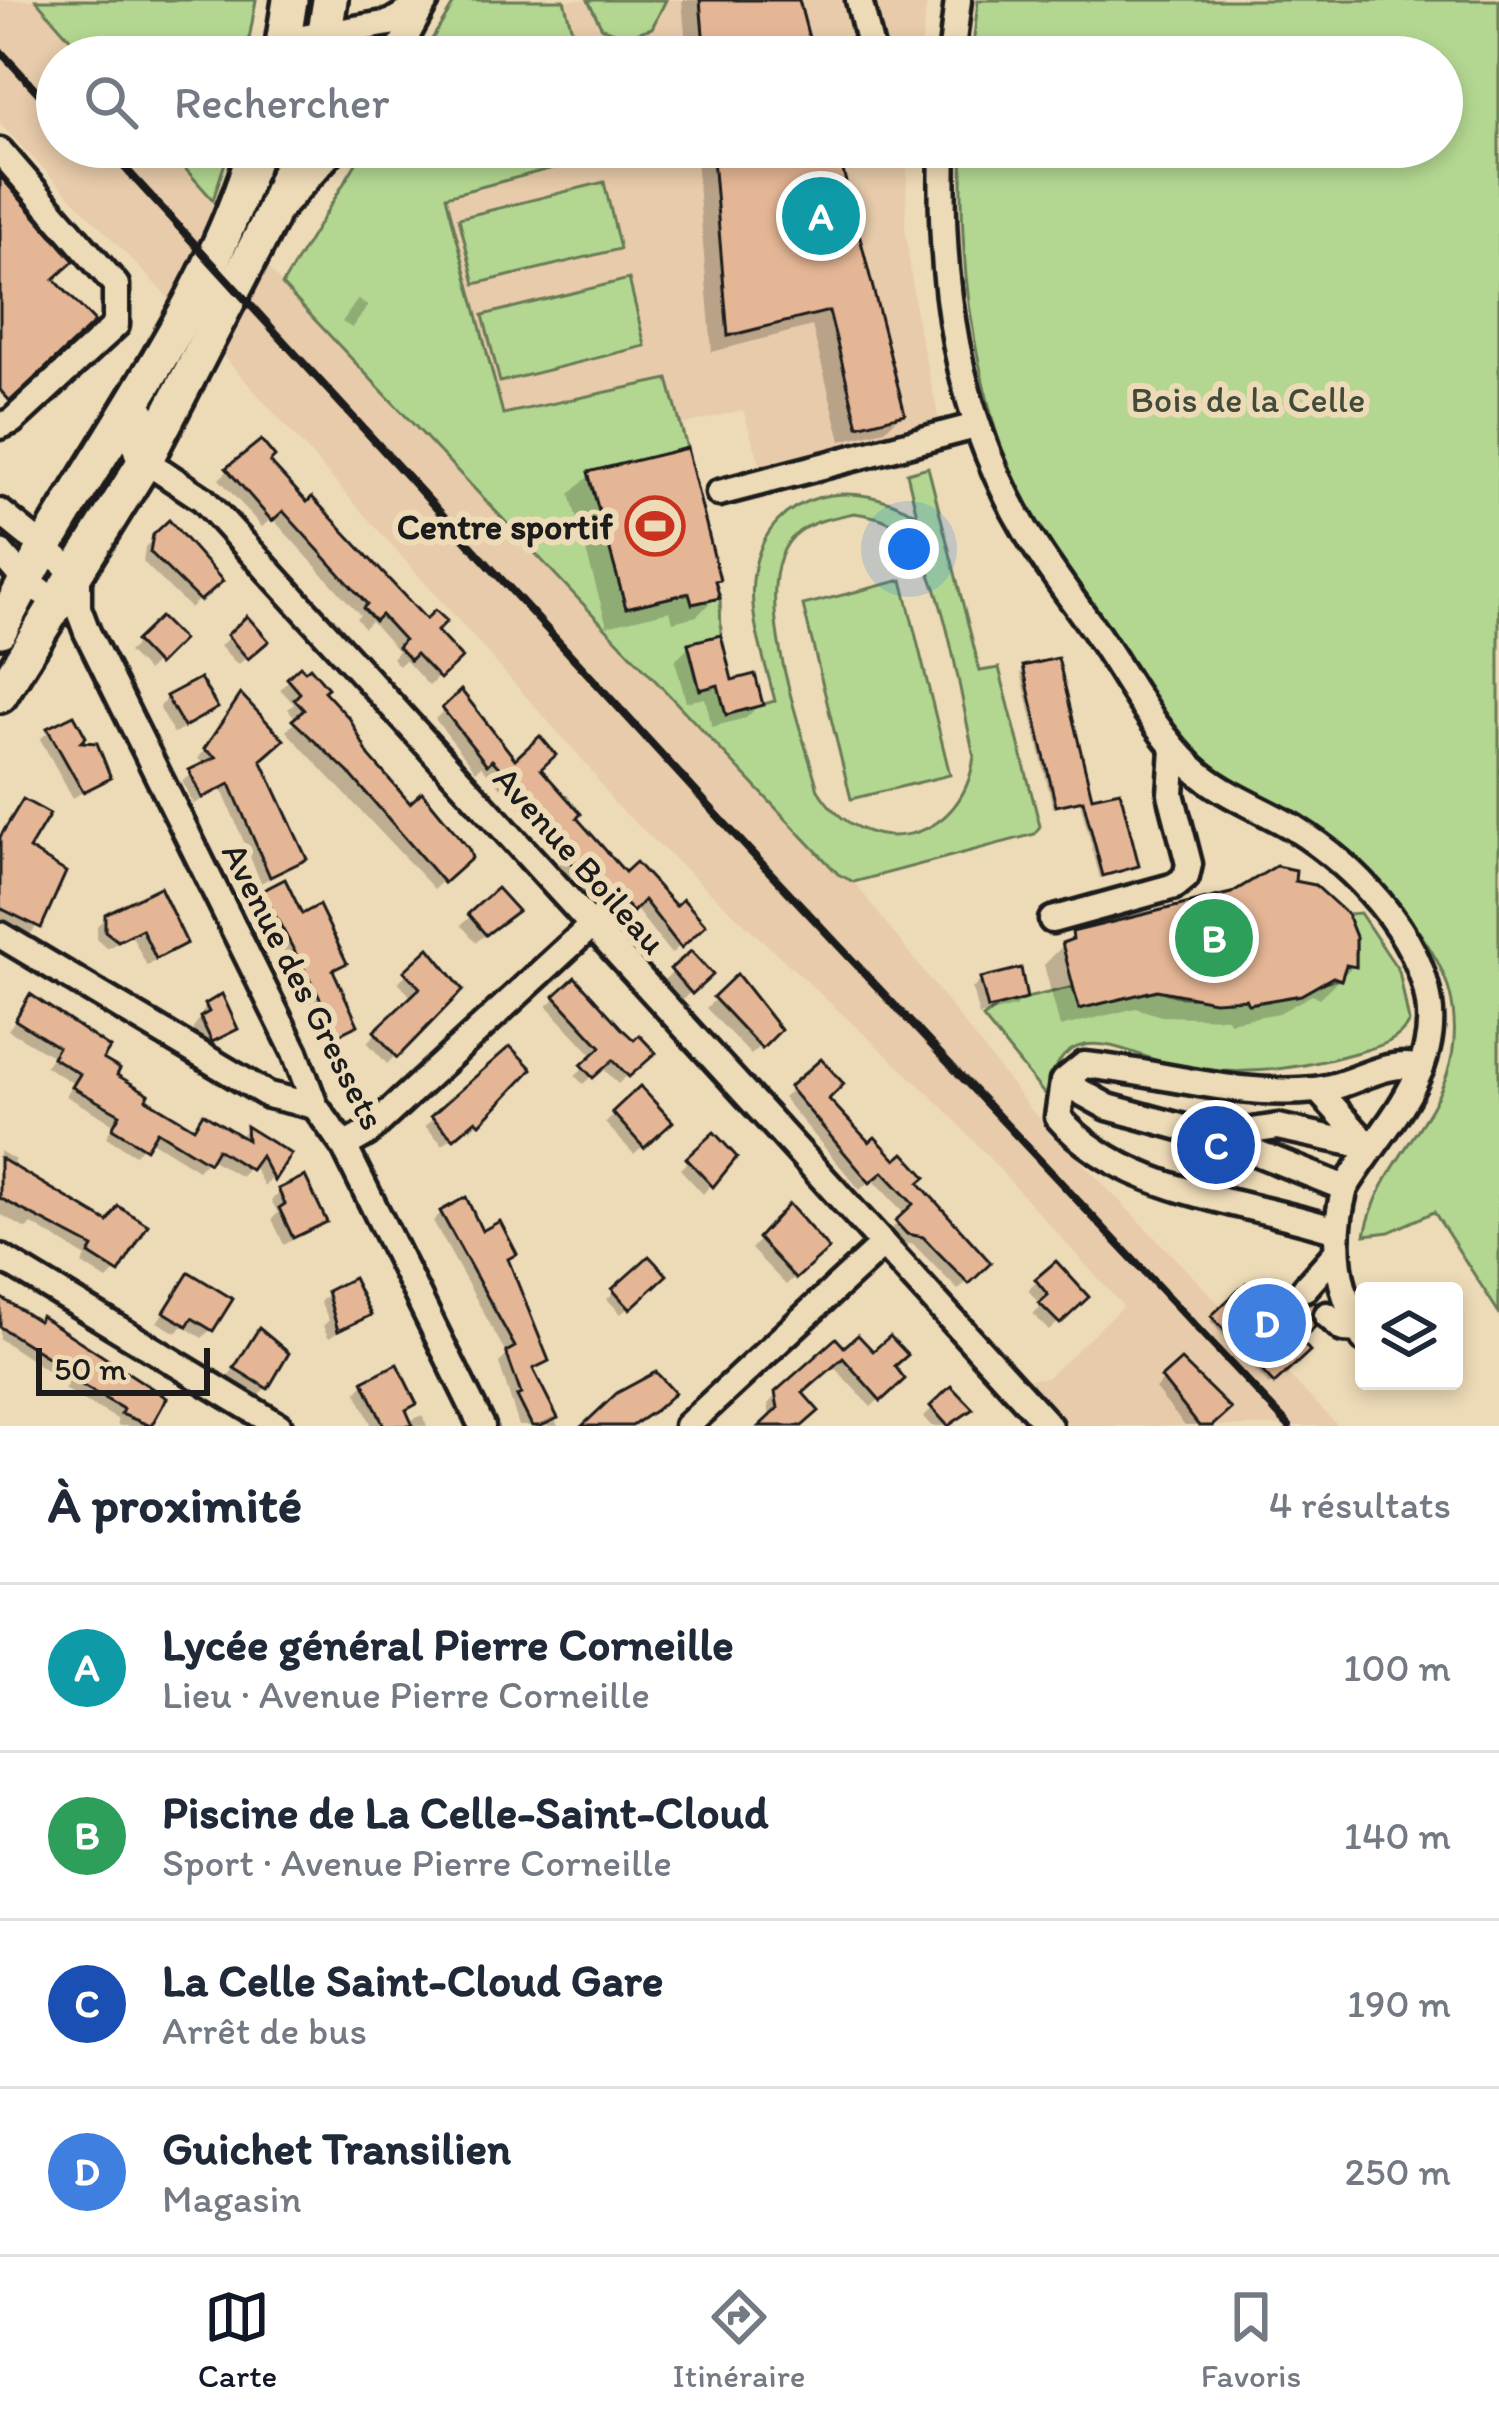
<!DOCTYPE html>
<html lang="fr">
<meta charset="utf-8">
<style>
body{margin:0;font-family:Itim,sans-serif;background:#f2f2f3;color:#1f2937}
.controls{position:absolute;right:36px;bottom:36px;display:grid;overflow:hidden;border-radius:12px;box-shadow:0 6px 18px #0003}
.controls button{width:108px;height:108px;display:grid;place-items:center;padding:0;border:0;border-bottom:3px solid #e0e1e3;background:#fff;color:#1f2937;font:60px sans-serif}
.scale{position:absolute;left:36px;bottom:30px;width:174px;box-sizing:border-box;padding-left:12px;border:6px solid #1c1c1c;border-top:0;font-size:33px;line-height:42px;white-space:nowrap;color:#1c1c1c;-webkit-text-stroke:9px #eddab7;paint-order:stroke}
.you{position:absolute;left:909px;top:549px;width:42px;height:42px;margin:-30px;border:9px solid #fff;border-radius:50%;background:#1a73e8;box-shadow:0 0 0 18px #1a73e833}
.badge{display:grid;place-items:center;width:78px;height:78px;border-radius:50%;background:#111827;color:#fff;font-size:39px;font-weight:700}
.pin{position:absolute;translate:-50% -50%;border:6px solid #fff;box-shadow:0 3px 12px #0006}
.list{margin:0;padding:0;list-style:none}
h2{display:flex;justify-content:space-between;align-items:center;height:156px;margin:0;padding:0 48px;font-size:51px}
h2 small{font-size:39px;font-weight:400;color:#747a83}
.list li{display:grid;grid-template-columns:78px 1fr auto;gap:36px;align-items:center;box-sizing:border-box;height:168px;padding:0 48px;border-top:3px solid #e0e1e3}
.list b{display:block;font-size:45px;white-space:nowrap}
.list p{margin:0;font-size:39px;white-space:nowrap;color:#747a83}
.list em{font-size:39px;font-style:normal;color:#747a83}
.icon{flex:none;width:66px;height:66px;fill:none;stroke:currentColor;stroke-width:2;stroke-linecap:round;stroke-linejoin:round}
.map{position:relative;flex:none;width:1499px;height:1426px;overflow:hidden}
.search{position:absolute;background:#fff;box-shadow:0 6px 18px #0003;left:36px;right:36px;top:36px;height:132px;display:flex;align-items:center;gap:30px;box-sizing:border-box;padding:0 42px;border-radius:66px;color:#747a83;font-size:45px}
.sheet{height:828px;background:#fff}
nav{display:flex;justify-content:space-around;align-items:center;box-sizing:border-box;height:168px;border-top:3px solid #e0e1e3;background:#fff;font-size:33px;color:#747a83}
nav a{display:grid;justify-items:center;gap:6px}
nav .on{color:#111827}
.map>svg:first-child{display:block}
</style>
<div class="map">
<svg width="1499" height="1426" viewBox="0 0 1499 1426">
<rect width="100%" height="100%" fill="#eddab7"/>
<filter id="ink" filterUnits="userSpaceOnUse"><feTurbulence type="fractalNoise" baseFrequency=".00833" numOctaves="2"/><feDisplacementMap in="SourceGraphic" scale="24" xChannelSelector="R" yChannelSelector="G"/><feConvolveMatrix kernelMatrix="1 2 1 2 8 2 1 2 1" color-interpolation-filters="sRGB"/></filter>
<g filter="url(#ink)">
<g fill="#e7cbaa">
<polygon points="0,0 36,0 86,57 57,57 57,147 166,147 282,284 366,147 908,147 905,228 917,322 939,419 761,467 743,410 559,454 505,521 838,874 854,882 1031,1110 1338,1426 1069,1426 1026,1379 1047,1378 1123,1306 944,1108 615,804 588,766 202,332 0,124"/>
<polygon points="456,0 927,0 920,57 421,57"/>
</g>
<g fill="#b3d791" stroke="#687a56" stroke-width="3" fill-rule="evenodd">
<polygon points="36,0 256,0 246,57 86,57"/>
<polygon points="456,0 564,0 579,57 421,57"/>
<polygon points="588,0 666,0 652,28 627,36 602,28"/>
<path d="M978,0h521v1313l-65,-101 -45,20 -24,3c18,-92 111,-134 85,-241 -15,-62 -93,-136 -144,-172 -29,-21 -67,-31 -95,-54 -44,-35 -73,-80 -104,-126 -26,-37 -55,-73 -78,-113 -11,-20 -16,-46 -24,-68 -34,-104 -47,-205 -42,-314h479v-90h-470z"/>
<polygon points="166,147 230,147 213,200"/>
<path d="M366,147h235l2,8 -157,41 57,218 165,-35 19,69 -98,24 37,136 63,-15 4,11 27,-6 1,37 -33,9 11,45 20,-4 7,29 49,-13c-10,-41 -28,-86 -21,-129 14,-84 102,-95 163,-57l-10,-42 21,-6 52,204 19,-3 41,158 -5,8 -181,48 -16,-8 -556,-589zM854,513c23,3 42,8 57,27 34,41 50,161 63,216 -10,88 -110,109 -156,34 -15,-60 -78,-217 -18,-259 16,-11 36,-14 54,-18z"/>
<polygon points="604,182 620,249 475,284 459,218"/>
<polygon points="629,279 645,346 500,382 483,315"/>
<polygon points="902,580 950,775 851,799 803,605"/>
<path d="M1360,913l39,58 10,51c-11,21 -33,25 -54,31 -62,18 -129,26 -192,9 -27,-7 -64,-27 -90,-13 -17,9 -22,29 -28,46l-62,-77 18,-14 72,-17 6,22 78,-19 25,7 64,2 3,5 20,-3 1,-5c30,4 50,-19 71,-16l5,-15 10,1v-29l-9,-23z"/>
</g>
<g fill="#0003">
<polygon points="682,0 796,0 811,57 687,57"/>
<polygon points="695,147 834,147 902,413 885,430 841,441 812,326 712,352"/>
<polygon points="358,299 368,306 352,328 342,322"/>
<polygon points="254,446 458,658 429,686 405,660 399,666 392,658 398,651 371,621 364,628 356,618 360,615 272,518 262,527 219,479"/>
<polygon points="590,475 713,583 716,597 697,616 673,622 670,611 607,626 570,494"/>
<polygon points="168,525 219,581 190,608 143,562 145,547"/>
<polygon points="160,621 178,640 147,671 128,652"/>
<polygon points="246,621 264,641 238,665 220,646"/>
<polygon points="689,646 760,704 746,718 712,727 705,698 686,702 675,660"/>
<polygon points="1025,669 1090,800 1136,865 1132,869 1100,878 1080,802 1053,808 1021,673"/>
<polygon points="300,670 410,808 468,858 434,889 286,731 297,720 288,709 294,704 280,689"/>
<polygon points="460,695 514,764 537,769 625,876 702,925 671,954 634,907 622,918 613,908 606,914 557,866 566,857 481,766 476,771 435,719"/>
<polygon points="168,698 214,707 174,734 159,707"/>
<polygon points="233,706 303,858 261,883 222,790 193,804 182,781 207,765 198,759"/>
<polygon points="49,731 74,745 107,777 73,798 40,739"/>
<polygon points="24,802 24,850 52,904 30,935 0,920 0,836"/>
<polygon points="1291,883 1353,966 1319,998 1312,995 1279,1013 1229,1022 1227,1018 1161,1016 1136,1008 1060,1027 1044,965 1073,935"/>
<polygon points="497,892 506,920 476,942 461,925"/>
<polygon points="264,893 301,918 344,962 331,973 355,1024 346,1033 324,1043 313,1020 317,1016 255,902"/>
<polygon points="107,916 184,942 147,966 132,936 107,948 97,940 97,926"/>
<polygon points="429,953 459,990 387,1064 367,1042 413,999 398,982"/>
<polygon points="690,955 709,975 682,1000 664,980"/>
<polygon points="737,979 777,1030 751,1055 706,1008"/>
<polygon points="982,980 1024,998 1015,1007 979,1016 972,989"/>
<polygon points="575,981 633,1044 652,1053 618,1084 602,1067 583,1084 575,1076 594,1057 547,1006"/>
<polygon points="31,998 142,1100 192,1130 203,1117 238,1138 246,1130 286,1155 271,1179 264,1186 252,1164 241,1177 209,1158 198,1170 148,1139 135,1155 106,1137 114,1124 66,1096 73,1083 45,1066 52,1056 8,1030"/>
<polygon points="206,1006 235,1028 203,1048 193,1029"/>
<polygon points="821,1063 825,1099 868,1146 916,1183 987,1263 958,1290 914,1245 898,1242 888,1232 906,1215 872,1179 860,1190 783,1098"/>
<polygon points="640,1090 668,1122 634,1154 605,1123"/>
<polygon points="500,1102 470,1130 466,1126 443,1145 425,1126 433,1118"/>
<polygon points="714,1137 733,1157 703,1194 680,1169"/>
<polygon points="0,1151 15,1160 10,1168 106,1224 119,1210 116,1271 107,1280 82,1264 86,1257 32,1224 26,1229 0,1214"/>
<polygon points="280,1192 324,1221 284,1245 272,1219 278,1213 271,1200"/>
<polygon points="789,1208 825,1248 786,1285 751,1249"/>
<polygon points="441,1213 514,1254 506,1262 546,1360 531,1372 558,1426 519,1426 499,1363 507,1355 433,1221"/>
<polygon points="649,1260 663,1275 621,1314 607,1299"/>
<polygon points="1055,1265 1085,1297 1049,1331 1033,1314 1041,1306 1028,1290"/>
<polygon points="189,1276 211,1329 202,1338 183,1326 176,1333 157,1322"/>
<polygon points="1246,1288 1276,1319 1307,1313 1296,1341 1306,1351 1269,1385 1210,1321"/>
<polygon points="329,1293 367,1314 329,1338 323,1326 329,1320 320,1302"/>
<polygon points="0,1300 163,1399 147,1426 118,1426 117,1419 64,1389 68,1384 0,1339"/>
<polygon points="259,1332 266,1388 257,1396 227,1378"/>
<polygon points="844,1352 892,1366 901,1378 871,1407 832,1365 800,1394 815,1411 799,1426 764,1426 770,1419 768,1404 777,1394"/>
<polygon points="1181,1364 1227,1409 1209,1426 1185,1426 1155,1389"/>
<polygon points="365,1383 414,1403 404,1413 408,1422 422,1415 427,1426 372,1426 356,1392"/>
<polygon points="951,1390 968,1409 950,1426 932,1426 923,1417"/>
</g>
<g fill="#e5b695" stroke="#1c1c1c" stroke-width="3">
<polygon points="700,0 799,0 814,57 705,57"/>
<polygon points="712,147 837,147 905,414 858,426 829,311 728,336"/>
<polygon points="0,176 74,261 54,279 95,322 10,401 0,390"/>
<polygon points="261,440 275,457 270,462 307,502 312,497 426,619 435,610 447,621 437,631 462,658 440,679 416,654 410,660 398,647 404,640 381,615 375,621 363,608 367,604 283,511 272,521 226,468"/>
<polygon points="687,448 720,580 715,581 720,598 692,604 689,593 626,608 588,472"/>
<polygon points="169,520 223,581 200,601 150,552 153,535"/>
<polygon points="247,616 269,641 248,659 227,635"/>
<polygon points="160,617 183,640 158,665 135,641"/>
<polygon points="721,635 732,680 755,674 763,705 726,715 718,685 700,690 688,643"/>
<polygon points="1058,658 1092,797 1120,791 1139,866 1103,876 1083,800 1056,806 1023,666"/>
<polygon points="300,666 305,671 310,667 328,688 324,691 350,719 369,756 410,803 422,792 469,849 472,858 444,883 350,774 292,720 304,710 294,699 300,693 287,678"/>
<polygon points="200,678 218,708 184,727 166,696"/>
<polygon points="461,690 515,759 540,736 556,755 541,769 581,814 577,818 625,872 636,862 676,906 683,899 706,925 681,948 644,900 633,912 623,902 617,907 584,876 564,855 573,846 492,760 487,765 442,708"/>
<polygon points="241,694 284,740 261,760 307,859 270,877 230,784 202,798 189,770 216,757 204,749"/>
<polygon points="74,715 86,737 81,742 97,743 111,778 83,792 47,728"/>
<polygon points="23,799 50,814 29,849 66,872 41,928 0,908 0,837"/>
<polygon points="1276,866 1296,870 1295,881 1315,885 1347,914 1356,937 1356,967 1346,965 1341,980 1333,977 1301,995 1248,1004 1246,999 1214,1001 1157,990 1079,1009 1062,943 1073,939 1072,932 1231,893"/>
<polygon points="285,879 302,914 319,905 347,963 333,970 358,1025 333,1037 319,1009 324,1006 262,891"/>
<polygon points="160,887 187,943 156,959 142,929 118,941 105,931 105,914"/>
<polygon points="497,888 518,911 486,935 468,914"/>
<polygon points="429,948 463,990 397,1058 374,1031 420,988 404,971"/>
<polygon points="691,951 713,975 692,994 670,969"/>
<polygon points="1021,968 1027,999 988,1009 980,978"/>
<polygon points="737,974 781,1030 762,1049 713,997"/>
<polygon points="575,977 621,1028 634,1040 639,1035 656,1053 629,1077 613,1060 593,1078 581,1065 601,1047 554,996"/>
<polygon points="30,994 110,1048 103,1059 120,1069 117,1075 149,1094 146,1099 194,1128 203,1113 247,1140 246,1126 291,1154 274,1181 261,1156 251,1170 217,1149 209,1163 157,1131 146,1149 112,1128 120,1114 72,1087 80,1074 52,1057 58,1047 15,1020"/>
<polygon points="222,994 238,1029 212,1042 200,1017 209,1012 205,1004"/>
<polygon points="510,1046 532,1069 480,1124 476,1120 454,1139 431,1116"/>
<polygon points="821,1059 844,1084 829,1099 869,1142 875,1137 896,1160 904,1153 926,1177 919,1183 991,1263 969,1284 923,1237 907,1234 895,1221 913,1204 883,1172 870,1183 789,1087"/>
<polygon points="640,1086 673,1122 644,1148 612,1112"/>
<polygon points="714,1132 737,1157 713,1187 686,1158"/>
<polygon points="0,1158 108,1222 118,1206 148,1225 119,1273 89,1254 93,1247 0,1198"/>
<polygon points="305,1176 327,1222 293,1238 279,1208 285,1204 278,1189"/>
<polygon points="466,1197 482,1231 500,1221 517,1254 508,1259 549,1361 533,1369 558,1418 541,1426 532,1426 517,1396 521,1394 506,1352 515,1347 440,1211"/>
<polygon points="789,1204 829,1249 796,1279 758,1238"/>
<polygon points="649,1256 667,1275 630,1309 612,1289"/>
<polygon points="1056,1261 1089,1297 1060,1324 1039,1303 1048,1295 1035,1279"/>
<polygon points="189,1272 233,1299 213,1331 192,1318 187,1326 164,1312"/>
<polygon points="353,1278 371,1315 338,1331 327,1291"/>
<polygon points="1246,1283 1276,1315 1293,1299 1303,1304 1318,1302 1311,1313 1315,1327 1300,1340 1310,1351 1274,1384 1211,1316"/>
<polygon points="0,1297 38,1321 41,1316 167,1398 151,1426 121,1414 123,1409 71,1379 74,1374 0,1327"/>
<polygon points="259,1328 289,1353 268,1389 234,1368"/>
<polygon points="858,1335 873,1351 890,1336 908,1355 895,1366 905,1379 881,1401 843,1358 803,1393 819,1411 802,1426 759,1426 778,1408 775,1392 836,1338 844,1347"/>
<polygon points="1181,1360 1231,1409 1212,1426 1199,1426 1161,1378"/>
<polygon points="397,1364 417,1404 406,1410 413,1426 384,1426 363,1381"/>
<polygon points="656,1372 675,1393 656,1410 632,1426 582,1426 617,1393"/>
<polygon points="951,1386 973,1409 948,1426 930,1406"/>
</g>
<g fill="none" stroke-linecap="round" stroke-linejoin="round">
<defs>
<g id="minor">
<polyline points="859,0 873,57"/>
<polyline points="284,41 390,23 426,1"/>
<polyline points="395,57 425,2"/>
<polyline points="951,57 958,0"/>
<path d="M943,147c-4,135 12,265 83,384 21,36 48,70 72,105 30,44 56,95 95,132 29,27 68,40 101,60 59,37 125,104 135,175 11,73 -50,128 -84,185 -15,55 -8,101 19,151"/>
<polyline points="0,151 116,285 116,325 12,421 0,426"/>
<polyline points="280,209 336,147"/>
<polyline points="143,412 131,434 138,456 203,499 1049,1426"/>
<polyline points="719,493 976,426"/>
<polyline points="0,512 78,575 78,608 87,632 295,1052 315,1106 344,1146 482,1426"/>
<polyline points="0,552 25,581 58,602"/>
<polyline points="1052,920 1175,886 1186,877 1189,864 1171,794 1174,749"/>
<polyline points="0,935 268,1095 315,1106"/>
<polyline points="1063,1082 1108,1107 1217,1137 1345,1188"/>
<polyline points="1318,1090 1368,1145"/>
<polyline points="1219,1136 1278,1127 1370,1147"/>
<polyline points="344,1146 367,1133 590,927"/>
<path d="M1336,1230c-91,-30 -212,-36 -278,-113l5,-35 21,-17c78,7 151,33 231,25 38,-3 68,-32 106,-22"/>
<polyline points="0,1257 279,1426"/>
<polyline points="1305,1288 1336,1253"/>
<polyline points="1327,1315 1343,1329 1359,1330"/>
<polyline points="687,1426 882,1245"/>
</g>
<g id="major">
<polyline points="281,57 290,0"/>
<polyline points="321,57 330,0"/>
<path d="M0,630c80,-162 205,-308 256,-483"/>
<polyline points="0,695 145,461 270,219 298,147"/>
</g>
</defs>
<use href="#minor" stroke="#1c1c1c" stroke-width="33"/>
<use href="#major" stroke="#1c1c1c" stroke-width="42"/>
<use href="#minor" stroke="#eddab7" stroke-width="24"/>
<use href="#major" stroke="#eddab7" stroke-width="33"/>
<g stroke="#1c1c1c" stroke-width="8">
<polyline points="0,51 57,113"/>
<polyline points="106,147 749,850 1289,1426"/>
</g>
</g>
</g>
<defs>
<symbol id="stadium-ring" viewBox="-11 -11 22 22"><circle r="9.5" fill="#eddab7" stroke="#c8321e" stroke-width="1.5"/><path d="M0-5a6.5 5 0 1 0 0 10a6.5 5 0 1 0 0-10ZM-3.5-1.8h7v3.6h-7Z" fill="#c8321e"/></symbol>
</defs>
<g fill-rule="evenodd">
<use href="#stadium-ring" x="622" y="493" width="66" height="66"/>
</g>
<g text-anchor="middle" dominant-baseline="central" stroke-width="12" stroke-linejoin="round" paint-order="stroke">
<g font-size="36" fill="#424b39" stroke="#eddab7">
<text x="1248" y="399">Bois de la Celle</text>
</g>
<g font-size="36" font-weight="bold" fill="#1c1c1c" stroke="#eddab7" text-anchor="end">
<text x="613" y="526">Centre sportif</text>
</g>
<g font-size="36" fill="#1c1c1c" stroke="#eddab7">
<text transform="translate(580 860) rotate(48)">Avenue Boileau</text>
<text transform="translate(304 986) rotate(63)">Avenue des Gressets</text>
</g>
</g>
</svg>
<div class="controls">
<button><svg class="icon" aria-label="layers" viewBox="0 0 24 24"><path d="M12 4l9 5-9 5-9-5zM3 14l9 5 9-5"/></svg></button>
</div>
<div class="scale">50 m</div>
<div class="you"></div>
<div class="pin badge" style="left:821px;top:216px;background:#0f9aa8">A</div>
<div class="pin badge" style="left:1214px;top:938px;background:#2e9e5b">B</div>
<div class="pin badge" style="left:1216px;top:1145px;background:#1a4fb4">C</div>
<div class="pin badge" style="left:1267px;top:1323px;background:#3f7fe0">D</div>
<div class="search"><svg class="icon" aria-label="search" viewBox="0 0 24 24"><circle cx="10" cy="10" r="6"/><path d="M15 15l6 6"/></svg>Rechercher</div>
</div>
<section class="sheet">
<h2>À proximité<small>4 résultats</small></h2>
<ul class="list">
<li><span class="badge" style="background:#0f9aa8">A</span><div><b>Lycée général Pierre Corneille</b><p>Lieu · Avenue Pierre Corneille</p></div><em>100 m</em></li>
<li><span class="badge" style="background:#2e9e5b">B</span><div><b>Piscine de La Celle-Saint-Cloud</b><p>Sport · Avenue Pierre Corneille</p></div><em>140 m</em></li>
<li><span class="badge" style="background:#1a4fb4">C</span><div><b>La Celle Saint-Cloud Gare</b><p>Arrêt de bus</p></div><em>190 m</em></li>
<li><span class="badge" style="background:#3f7fe0">D</span><div><b>Guichet Transilien</b><p>Magasin</p></div><em>250 m</em></li>
</ul>
</section>
<nav>
<a class="on"><svg class="icon" aria-label="map" viewBox="0 0 24 24"><path d="M3 6l6-2 6 2 6-2v14l-6 2-6-2-6 2zM9 4v14M15 6v14"/></svg>Carte</a>
<a><svg class="icon" aria-label="directions" viewBox="0 0 24 24"><path d="M12 3l9 9-9 9-9-9zM9 14v-3h6M13 9l2 2-2 2"/></svg>Itinéraire</a>
<a><svg class="icon" aria-label="saved" viewBox="0 0 24 24"><path d="M7 4h10v16l-5-4-5 4z"/></svg>Favoris</a>
</nav>
